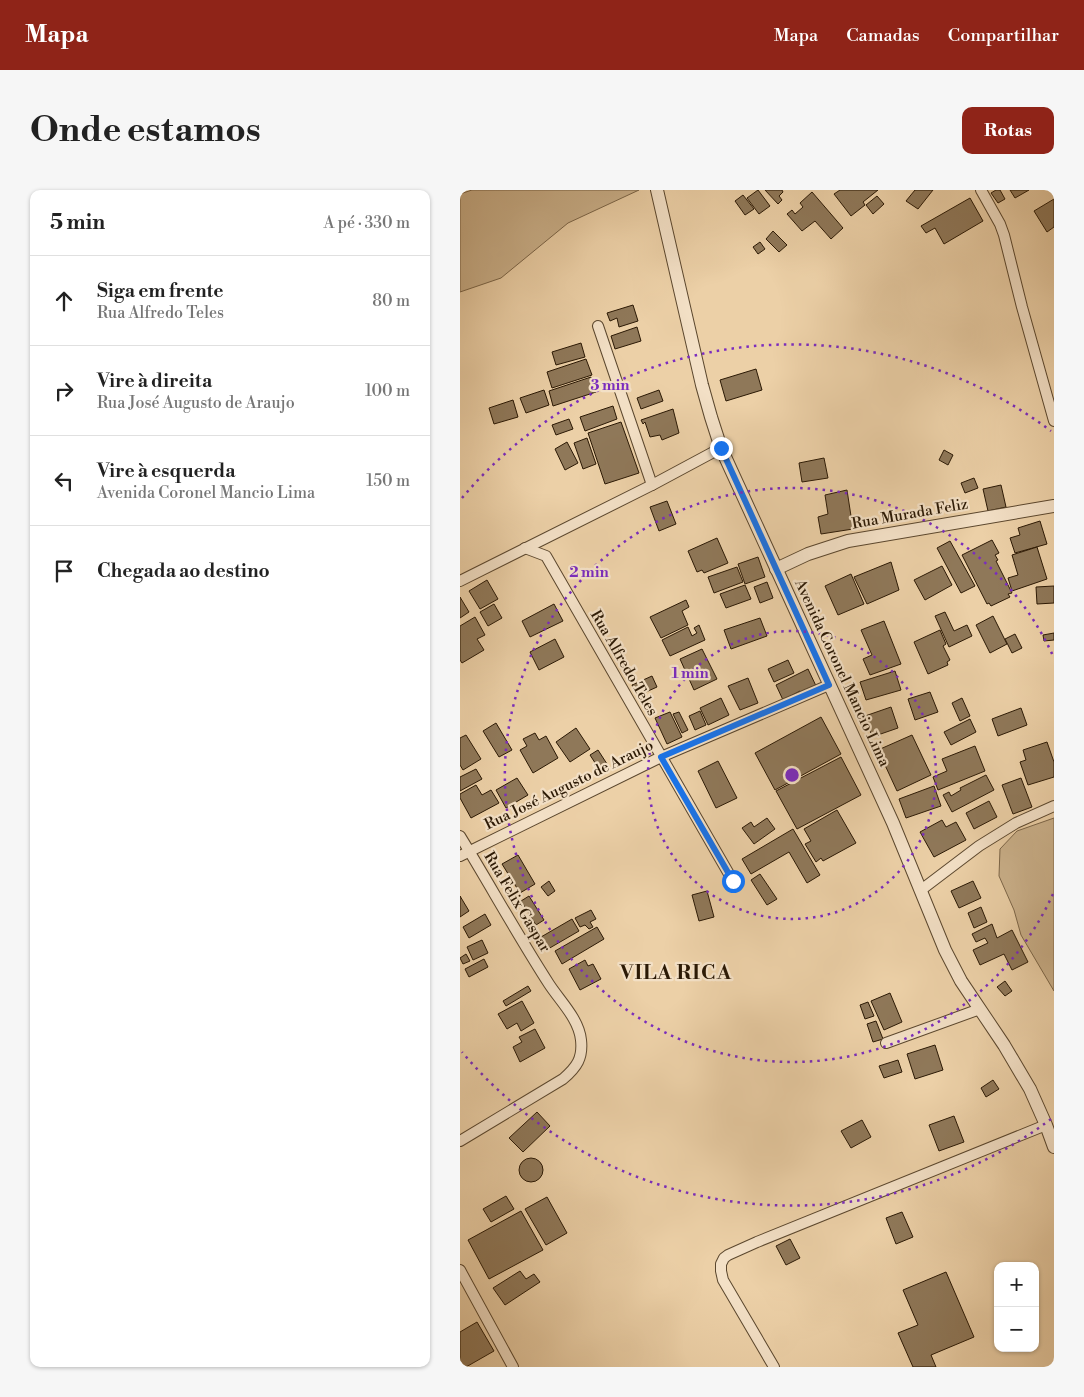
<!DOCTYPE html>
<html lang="pt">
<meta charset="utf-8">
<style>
body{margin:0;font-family:"Libre Bodoni",serif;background:#f6f6f6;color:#222}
.controls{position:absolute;right:15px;bottom:15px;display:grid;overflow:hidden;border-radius:10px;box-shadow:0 1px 4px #0004}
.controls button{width:45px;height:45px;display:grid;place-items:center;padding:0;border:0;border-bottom:1px solid #e0e0e0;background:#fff;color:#222;font:25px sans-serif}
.stop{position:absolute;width:15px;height:15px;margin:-11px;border:4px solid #1a73e8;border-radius:50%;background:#fff}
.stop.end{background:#1a73e8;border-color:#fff;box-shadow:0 1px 5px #0008}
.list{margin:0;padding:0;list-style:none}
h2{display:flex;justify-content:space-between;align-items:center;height:65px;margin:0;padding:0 20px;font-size:21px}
h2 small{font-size:16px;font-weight:400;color:#767676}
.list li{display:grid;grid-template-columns:32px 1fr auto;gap:15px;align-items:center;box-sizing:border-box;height:90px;padding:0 20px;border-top:1px solid #e0e0e0}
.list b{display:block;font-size:19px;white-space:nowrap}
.list p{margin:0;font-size:16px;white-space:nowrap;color:#767676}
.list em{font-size:16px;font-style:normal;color:#767676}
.icon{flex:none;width:28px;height:28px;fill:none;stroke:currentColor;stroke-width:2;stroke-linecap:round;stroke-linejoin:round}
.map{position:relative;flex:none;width:594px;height:1177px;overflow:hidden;border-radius:10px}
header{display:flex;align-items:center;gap:30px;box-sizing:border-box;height:70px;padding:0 25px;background:#8f2418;color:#fff}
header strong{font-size:24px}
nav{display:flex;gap:28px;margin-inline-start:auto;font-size:18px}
.intro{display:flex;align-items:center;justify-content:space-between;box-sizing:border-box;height:120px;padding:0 30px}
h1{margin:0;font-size:35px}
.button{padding:12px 22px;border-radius:10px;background:#8f2418;color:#fff;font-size:18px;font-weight:700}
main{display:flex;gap:30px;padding:0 30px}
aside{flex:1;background:#fff;border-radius:10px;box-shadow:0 1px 4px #0004}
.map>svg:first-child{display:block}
</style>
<header>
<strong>Mapa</strong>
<nav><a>Mapa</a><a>Camadas</a><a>Compartilhar</a></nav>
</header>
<div class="intro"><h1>Onde estamos</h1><a class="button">Rotas</a></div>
<main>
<aside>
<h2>5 min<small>A pé · 330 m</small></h2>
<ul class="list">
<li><svg class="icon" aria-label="ahead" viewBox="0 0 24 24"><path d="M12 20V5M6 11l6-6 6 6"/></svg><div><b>Siga em frente</b><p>Rua Alfredo Teles</p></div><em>80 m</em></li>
<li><svg class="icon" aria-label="right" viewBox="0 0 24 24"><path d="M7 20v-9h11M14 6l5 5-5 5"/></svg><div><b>Vire à direita</b><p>Rua José Augusto de Araujo</p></div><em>100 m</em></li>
<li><svg class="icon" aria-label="left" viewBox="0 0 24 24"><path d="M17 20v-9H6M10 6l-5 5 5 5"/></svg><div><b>Vire à esquerda</b><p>Avenida Coronel Mancio Lima</p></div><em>150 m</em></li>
<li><svg class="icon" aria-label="arrive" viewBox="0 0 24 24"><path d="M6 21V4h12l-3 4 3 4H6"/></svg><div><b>Chegada ao destino</b></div></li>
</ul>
</aside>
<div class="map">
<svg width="594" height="1177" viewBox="0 0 594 1177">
<rect width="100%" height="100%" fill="#ecd0a7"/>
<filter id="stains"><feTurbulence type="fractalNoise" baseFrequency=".004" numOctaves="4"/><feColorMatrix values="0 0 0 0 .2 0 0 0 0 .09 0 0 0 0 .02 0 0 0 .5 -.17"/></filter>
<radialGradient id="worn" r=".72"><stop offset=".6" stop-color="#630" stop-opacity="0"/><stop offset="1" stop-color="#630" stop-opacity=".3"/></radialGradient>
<g fill="#cbb18b" stroke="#7b6548">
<polygon points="12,0 179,0 108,33 41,88 0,102 0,4"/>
<polygon points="594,628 594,801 561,745 554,720 539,686 540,659 557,641"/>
</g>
<g fill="#8f7859" stroke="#2b1905">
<polygon points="298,0 310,16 299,24 287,8"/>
<polygon points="305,0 322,0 323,2 319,6 322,10 318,14"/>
<polygon points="380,0 418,0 403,12 405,15 391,26 374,4"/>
<polygon points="455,0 473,0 458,19 446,11"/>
<polygon points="536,0 540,0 545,9 538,13 531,3"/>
<polygon points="550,0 569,0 555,8"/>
<polygon points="352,2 383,38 371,49 355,31 342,41 327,24 332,20 335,24 343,17 340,13"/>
<polygon points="283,5 294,19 285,25 275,11"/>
<polygon points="417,6 424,14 413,24 406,15"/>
<polygon points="510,8 523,31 484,54 475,38 466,43 461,36"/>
<polygon points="594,9 594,37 587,42 574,21"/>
<polygon points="313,41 327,55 319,62 306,49"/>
<polygon points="300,52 305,59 298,64 293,57"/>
<polygon points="173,115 178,131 159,137 157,128 150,131 147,123"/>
<polygon points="177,137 181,151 155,159 151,146"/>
<polygon points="121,153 125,167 96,175 92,162"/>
<polygon points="126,169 132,185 92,198 87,182"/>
<polygon points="296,179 302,200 266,211 260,190"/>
<polygon points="131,187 136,202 93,216 89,201"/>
<polygon points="84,200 89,215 66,223 60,208"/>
<polygon points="199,200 203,211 181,219 177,208"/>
<polygon points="53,210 58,227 34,234 29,218"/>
<polygon points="153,216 157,229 125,241 120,227"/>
<polygon points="213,219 219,243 202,250 200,245 190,247 185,232 183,234 181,230"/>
<polygon points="109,229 113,239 96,245 92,235"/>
<polygon points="161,232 179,283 145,294 128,243"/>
<polygon points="127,248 136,274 123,279 114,253"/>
<polygon points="107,252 118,273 105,280 95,259"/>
<polygon points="484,260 493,265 488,275 479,270"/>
<polygon points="364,268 368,288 342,292 339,273"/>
<polygon points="514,288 518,298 505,303 501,293"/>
<polygon points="541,295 546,317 528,321 523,299"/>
<polygon points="387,300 393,339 361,344 358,327 368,324 365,305"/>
<polygon points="207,311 216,334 199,341 190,317"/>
<polygon points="580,331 587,354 555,363 550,348 560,345 558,338"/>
<polygon points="257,348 268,373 244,383 242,380 237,382 228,361"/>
<polygon points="532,350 539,363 535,365 538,370 536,371 552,403 548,404 550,407 531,416 529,413 527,414 502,365"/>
<polygon points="490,351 515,396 501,403 477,358"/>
<polygon points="577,357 587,389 552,401 548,388 558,385 552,365"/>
<polygon points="298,367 305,387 285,394 278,374"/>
<polygon points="431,372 439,400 407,414 394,387"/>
<polygon points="482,376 492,395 465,410 454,390"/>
<polygon points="277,377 283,392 254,403 248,387"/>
<polygon points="391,384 404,414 378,425 365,396"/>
<polygon points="27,390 38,409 20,419 9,401"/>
<polygon points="307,392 313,408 300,413 294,397"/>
<polygon points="285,395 291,409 266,418 260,404"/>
<polygon points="594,396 594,413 577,414 576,397"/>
<polygon points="0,407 9,422 0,428"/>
<polygon points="226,410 229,417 222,421 228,435 201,448 190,427"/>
<polygon points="34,414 42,428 28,436 20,422"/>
<polygon points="94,414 103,431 70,447 62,431"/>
<polygon points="485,422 494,441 507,435 512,446 489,457 475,426"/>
<polygon points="533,426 547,454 530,463 516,435"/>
<polygon points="15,427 25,445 17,449 24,460 2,473 0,470 0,436"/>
<polygon points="300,428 307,446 271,459 264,440"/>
<polygon points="424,431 441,474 410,485 403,469 412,465 401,440"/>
<polygon points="239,435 245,450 210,466 202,450 228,437 232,446 237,443 234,438"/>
<polygon points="480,440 486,454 483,456 490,470 487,472 488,475 468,484 454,452"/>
<polygon points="594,443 594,450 584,451 583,445"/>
<polygon points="555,444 562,458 552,463 545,449"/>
<polygon points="95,449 104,467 79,480 70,462"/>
<polygon points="242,459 257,489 234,500 220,469"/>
<polygon points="328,470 334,483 314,492 308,479"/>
<polygon points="348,479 357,498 342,505 340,501 323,510 316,495"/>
<polygon points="435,481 441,500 406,510 400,492"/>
<polygon points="192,486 197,497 177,506 172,495"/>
<polygon points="288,488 298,513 280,520 268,496"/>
<polygon points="470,502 478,522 455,530 448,509"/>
<polygon points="261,508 269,525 248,535 240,518"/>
<polygon points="502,508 510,526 500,531 492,513"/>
<polygon points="431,517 438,538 412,547 405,526"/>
<polygon points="561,518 567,535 538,546 532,529"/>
<polygon points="240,521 246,535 235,540 229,526"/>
<polygon points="210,522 222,547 207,554 195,528"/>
<polygon points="219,522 228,540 222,543 213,524"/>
<polygon points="361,527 381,564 315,600 295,563"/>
<polygon points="510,529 516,542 491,555 484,542"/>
<polygon points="36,533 52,560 39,567 23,541"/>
<polygon points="116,538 130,559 110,572 96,552"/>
<polygon points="75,543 79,550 86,546 98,568 73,583 60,560 67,556 63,549"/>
<polygon points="6,545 21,569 3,580 0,575 0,548"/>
<polygon points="452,545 471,585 437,601 418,560"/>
<polygon points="587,552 594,572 594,587 568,595 560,572 566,570 563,560"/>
<polygon points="515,556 525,581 478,600 473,587 487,581 482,569"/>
<polygon points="138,560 149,577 141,582 130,565"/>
<polygon points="381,567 401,605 337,639 316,601"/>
<polygon points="258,571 277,608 256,618 238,581"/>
<polygon points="16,579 22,589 0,601 0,587"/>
<polygon points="526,585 534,600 492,622 483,605 489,602 491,606 501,600 500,598"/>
<polygon points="57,588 68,605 46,618 36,600"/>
<polygon points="561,588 572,617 553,624 542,595"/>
<polygon points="16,595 22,605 31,600 39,613 11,628 0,608 0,604"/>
<polygon points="474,596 481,616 446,628 439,609"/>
<polygon points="529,611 537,627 514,639 506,623"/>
<polygon points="377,620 396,653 363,671 361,668 356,672 345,654 351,651 344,639"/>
<polygon points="307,628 315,639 294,654 282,638 291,632 294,637"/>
<polygon points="482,630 486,637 496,632 506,650 474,667 460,642"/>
<polygon points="333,639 360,685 347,693 329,662 291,684 282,669"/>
<polygon points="58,665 75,694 60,703 42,674"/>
<polygon points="300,684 317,709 307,715 291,690"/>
<polygon points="89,691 95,701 88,706 81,697"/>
<polygon points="513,691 521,708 499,718 491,701"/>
<polygon points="247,701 254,727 239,731 232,705"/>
<polygon points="0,706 9,721 0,727"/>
<polygon points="69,706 84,730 76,735 61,711"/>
<polygon points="521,717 527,732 514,738 508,723"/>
<polygon points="131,720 136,729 130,732 133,737 129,739 125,735 120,737 115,728"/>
<polygon points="25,724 31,735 9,748 3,737"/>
<polygon points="112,729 119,741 88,759 81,747"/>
<polygon points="532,734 537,748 552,740 568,772 552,780 544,764 520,775 513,760 528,753 525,748 516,752 512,744"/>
<polygon points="137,737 144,749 102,774 95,761"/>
<polygon points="22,750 28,763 13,770 7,757"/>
<polygon points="6,764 10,771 3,774 0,768"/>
<polygon points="24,769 28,777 9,787 5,779"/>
<polygon points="125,770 128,776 133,774 141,789 120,800 109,779"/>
<polygon points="545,791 552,801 545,806 537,797"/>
<polygon points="68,796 71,801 46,816 43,811"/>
<polygon points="430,803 442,832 424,840 411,811"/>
<polygon points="62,811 74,833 61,841 57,833 47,839 38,824"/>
<polygon points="408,812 414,826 405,829 400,815"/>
<polygon points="416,831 423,849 413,852 407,834"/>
<polygon points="75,839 85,858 60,872 53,857 62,852 59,847"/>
<polygon points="475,855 483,880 455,889 447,864"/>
<polygon points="438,870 442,882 424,888 419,876"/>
<polygon points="533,890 539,899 526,907 521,898"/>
<polygon points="77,922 90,936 63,962 49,948"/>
<polygon points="494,926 504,952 479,961 469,935"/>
<polygon points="402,930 411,947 391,958 381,941"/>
<circle cx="71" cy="980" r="12"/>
<polygon points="46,1006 54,1019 31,1032 23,1019"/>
<polygon points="87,1007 107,1043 86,1055 65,1019"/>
<polygon points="61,1021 83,1060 29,1089 8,1050"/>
<polygon points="442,1022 453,1047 436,1054 426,1028"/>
<polygon points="330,1049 340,1068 326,1075 316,1056"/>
<polygon points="60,1081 66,1089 74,1084 80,1092 45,1115 33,1098"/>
<polygon points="486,1082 514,1147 471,1165 476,1177 453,1177 438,1143 458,1135 443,1100"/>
<polygon points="17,1132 34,1161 6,1177 0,1177 0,1142"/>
</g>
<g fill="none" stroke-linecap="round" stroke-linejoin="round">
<defs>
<g id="minor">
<polyline points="521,0 540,34 544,45 562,117 594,231"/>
<polyline points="138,136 192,295"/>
<polyline points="65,358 86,366 273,691"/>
<polyline points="0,391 192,295 261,258"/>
<path d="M0,646c30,49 58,100 89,148 11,17 30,35 32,56 2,18 -4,27 -18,39l-103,62"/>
<polyline points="0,666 201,567 369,495"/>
<polyline points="461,700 519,656 556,633 594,616"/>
<polyline points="426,853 520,819"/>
<polyline points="0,1080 53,1177"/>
<polyline points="314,1177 263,1090 261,1081 261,1074 264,1068 268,1065 297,1052 586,935"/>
</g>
<g id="tertiary">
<polyline points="197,0 242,195 251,227 261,258 433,633 485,760 501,791 544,855 570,899 586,935 594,957"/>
<polyline points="316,379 348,364 388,351 594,316"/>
</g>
</defs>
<use href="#minor" stroke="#5b472e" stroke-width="12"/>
<use href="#tertiary" stroke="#5b472e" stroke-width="14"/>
<use href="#minor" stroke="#f3e0c6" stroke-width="10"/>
<use href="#tertiary" stroke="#f3e0c6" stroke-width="12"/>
</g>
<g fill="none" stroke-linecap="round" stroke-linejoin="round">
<polyline stroke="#1a73e8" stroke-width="6" points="261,258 369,495 201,567 273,691"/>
</g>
<g fill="none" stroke="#7b2cbf" stroke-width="2.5" stroke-dasharray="2.5 5">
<circle cx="332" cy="585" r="144"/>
<path d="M593 704A287 287 0 1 1 593 466"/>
<path d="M591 929A431 431 0 0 1 2 862M2 308A431 431 0 0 1 591 241"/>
</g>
<g text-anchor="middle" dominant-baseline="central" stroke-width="4.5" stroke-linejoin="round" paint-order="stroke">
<g font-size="15" fill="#2b1905" stroke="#f3e0c6">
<text transform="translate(450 324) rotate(-10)">Rua Murada Feliz</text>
<text transform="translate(164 473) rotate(60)">Rua Alfredo Teles</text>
<text transform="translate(382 483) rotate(65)">Avenida Coronel Mancio Lima</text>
<text transform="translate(109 595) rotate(-26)">Rua José Augusto de Araujo</text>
<text transform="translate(57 712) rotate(59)">Rua Felix Gaspar</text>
</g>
<g font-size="20" font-weight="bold" letter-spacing="1" fill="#2b1905" stroke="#f3e0c6">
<text x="216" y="783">VILA RICA</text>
</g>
</g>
<circle cx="332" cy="585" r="8" fill="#7b2cbf" stroke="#f3e0c6" stroke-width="2.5"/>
<g font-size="15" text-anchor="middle" font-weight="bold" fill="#7b2cbf" stroke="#f3e0c6" stroke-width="4.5" stroke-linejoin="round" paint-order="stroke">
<text x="150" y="200">3 min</text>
<text x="129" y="387">2 min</text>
<text x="230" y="488">1 min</text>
</g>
<rect width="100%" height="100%" filter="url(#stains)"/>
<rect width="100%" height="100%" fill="url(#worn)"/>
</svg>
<div class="controls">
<button>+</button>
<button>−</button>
</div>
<div class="stop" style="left:273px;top:691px"></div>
<div class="stop end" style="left:261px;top:258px"></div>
</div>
</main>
